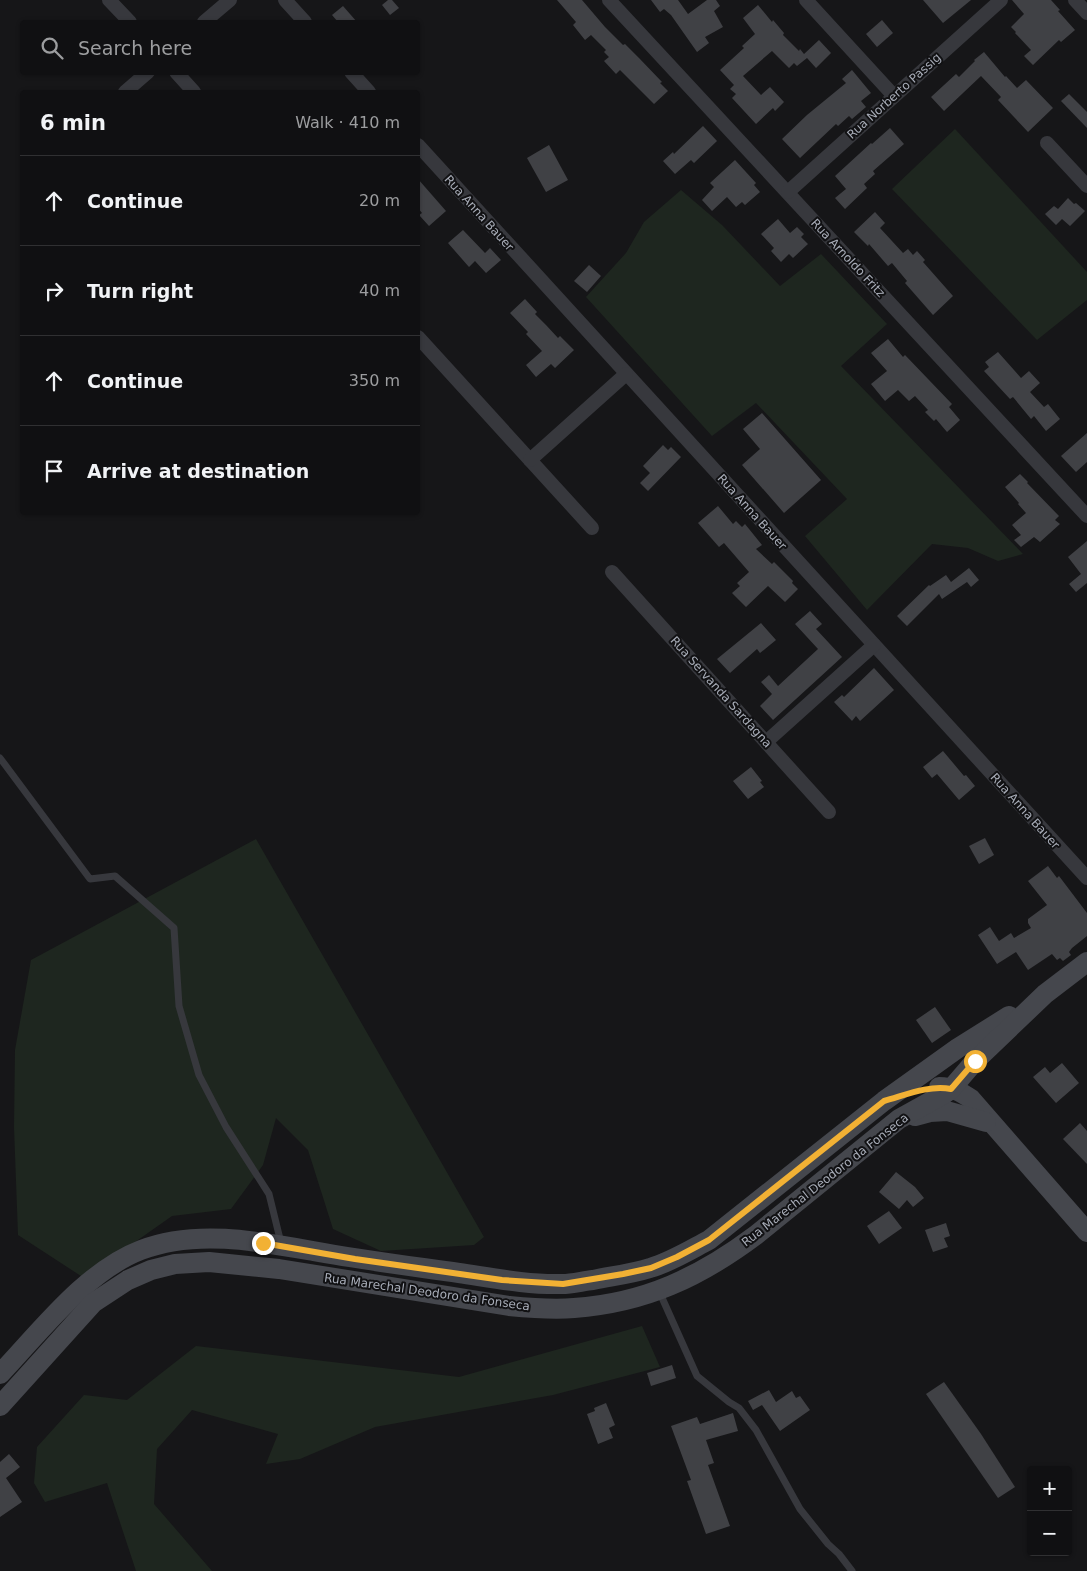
<!DOCTYPE html>
<meta charset="utf-8">
<style>
body{margin:0;font-family:"DejaVu Sans",sans-serif;background:#19191b;color:#f1f3f6}
.controls{position:absolute;right:15px;bottom:15px;display:grid;overflow:hidden;border-radius:5px;box-shadow:0 1px 4px #0004}
.controls button{width:45px;height:45px;display:grid;place-items:center;padding:0;border:0;border-bottom:1px solid #303032;background:#101012;color:#f1f3f6;font:25px sans-serif}
.stop{position:absolute;width:15px;height:15px;margin:-11px;border:4px solid #f2b134;border-radius:50%;background:#fff}
.stop.end{background:#f2b134;border-color:#fff;box-shadow:0 1px 5px #0008}
.list{margin:0;padding:0;list-style:none}
h2{display:flex;justify-content:space-between;align-items:center;height:65px;margin:0;padding:0 20px;font-size:21px}
h2 small{font-size:16px;font-weight:400;color:#9c9d9f}
.list li{display:grid;grid-template-columns:32px 1fr auto;gap:15px;align-items:center;box-sizing:border-box;height:90px;padding:0 20px;border-top:1px solid #303032}
.list b{display:block;font-size:19px;white-space:nowrap}
.list em{font-size:16px;font-style:normal;color:#9c9d9f}
.icon{flex:none;width:28px;height:28px;fill:none;stroke:currentColor;stroke-width:2;stroke-linecap:round;stroke-linejoin:round}
.map{position:relative;flex:none;width:1087px;height:1571px;overflow:hidden}
.search{position:absolute;background:#101012;box-shadow:0 1px 4px #0004;left:20px;top:20px;width:400px;height:55px;display:flex;align-items:center;gap:12px;box-sizing:border-box;padding:0 18px;border-radius:5px;color:#9c9d9f;font-size:19px}
.panel{position:absolute;background:#101012;box-shadow:0 1px 4px #0004;left:20px;top:90px;width:400px;height:425px;border-radius:5px}
.map>svg:first-child{display:block}
</style>
<div class="map">
<svg width="1087" height="1571" viewBox="0 0 1087 1571">
<rect width="100%" height="100%" fill="#161618"/>
<g fill="#1e261f">
<polygon points="955,129 1087,272 1087,300 1037,340 892,189"/>
<polygon points="681,190 722,225 780,286 821,254 887,324 841,366 1023,554 998,561 968,548 932,544 867,610 805,536 847,499 756,403 712,436 586,297 626,253 644,222"/>
<polygon points="256,839 484,1237 474,1245 381,1251 333,1229 308,1150 276,1118 263,1165 231,1209 172,1216 84,1278 18,1235 14,1127 15,1050 31,960"/>
<polygon points="642,1326 660,1367 553,1395 375,1427 300,1459 266,1464 278,1434 192,1410 157,1449 154,1504 212,1571 136,1571 107,1483 45,1502 34,1483 37,1447 84,1395 127,1400 196,1346 459,1377"/>
</g>
<g fill="#404145">
<polygon points="388,0 392,0 399,8 390,15 382,5"/>
<polygon points="557,0 582,0 605,27 623,45 625,44 639,58 662,82 660,83 668,91 654,104 620,70 616,74 604,61 609,57 604,52 606,50 591,35 585,40 573,25 576,22"/>
<polygon points="651,0 678,0 688,14 707,0 716,0 720,6 714,11 723,27 705,37 709,43 697,52 671,15 664,9 660,12"/>
<polygon points="923,0 971,0 943,23"/>
<polygon points="1012,0 1051,0 1060,10 1058,11 1075,30 1061,42 1059,40 1033,65 1024,56 1031,50 1015,33 1016,32 1011,27 1024,14"/>
<polygon points="758,5 772,22 773,20 784,33 783,35 799,51 800,49 804,54 819,40 831,53 816,68 807,58 797,66 794,63 789,68 772,51 743,76 761,95 770,87 784,102 775,111 773,108 756,124 732,98 736,94 730,89 734,85 720,70 744,48 742,46 755,34 743,18"/>
<polygon points="343,6 357,22 338,22 332,15"/>
<polygon points="882,20 893,33 877,47 866,34"/>
<polygon points="984,52 1005,77 1006,76 1017,88 1026,80 1053,108 1028,132 998,100 1001,97 981,76 944,111 931,97 956,74 959,77 975,61 974,60"/>
<polygon points="852,70 871,93 861,101 866,107 852,119 849,116 838,126 836,124 800,158 782,139 807,115 846,83 842,79"/>
<polygon points="1069,94 1087,112 1087,128 1061,101"/>
<polygon points="703,126 717,141 694,163 691,160 675,174 663,161 673,152 674,154"/>
<polygon points="890,128 904,144 873,171 875,174 864,184 867,188 845,209 835,198 846,189 835,176 871,143 872,144"/>
<polygon points="549,145 568,180 546,192 527,158"/>
<polygon points="735,160 756,183 754,185 760,192 745,205 742,202 736,207 727,197 712,211 702,200 714,187 710,183"/>
<polygon points="418,179 446,211 429,226 419,215 422,213 418,208"/>
<polygon points="1068,198 1074,204 1076,203 1085,211 1070,226 1062,219 1056,225 1045,214 1054,206 1058,209"/>
<polygon points="875,212 885,223 880,228 903,253 908,249 913,255 917,251 925,260 923,262 953,296 933,315 905,283 907,281 892,263 888,266 869,244 868,246 854,232"/>
<polygon points="778,219 790,233 797,227 804,234 801,237 808,244 793,258 789,254 781,262 771,251 774,248 761,234"/>
<polygon points="463,230 485,253 490,248 501,260 486,273 475,261 469,267 448,243"/>
<polygon points="589,265 601,276 587,292 574,281"/>
<polygon points="525,299 537,312 535,314 546,325 558,338 560,336 574,350 555,368 551,364 536,377 526,365 542,351 526,334 528,332 510,313"/>
<polygon points="888,339 903,357 905,355 952,404 949,407 960,420 947,432 936,419 934,421 925,412 928,410 915,396 909,401 898,390 885,401 871,384 887,371 871,353"/>
<polygon points="998,352 1021,378 1029,371 1040,383 1030,392 1044,407 1048,404 1060,419 1046,431 1034,416 1031,419 1013,397 1010,399 984,371 989,367 985,362"/>
<polygon points="762,413 821,480 784,513 742,465 760,449 743,429"/>
<polygon points="1087,433 1087,462 1076,472 1061,456"/>
<polygon points="663,445 668,450 671,447 681,457 648,491 640,483 650,473 643,466"/>
<polygon points="1020,474 1028,482 1027,483 1059,516 1055,520 1060,524 1040,542 1034,537 1021,547 1014,540 1021,535 1012,525 1026,513 1018,504 1019,503 1005,487"/>
<polygon points="718,506 733,524 736,521 742,527 745,524 762,545 756,549 772,564 774,562 793,581 792,583 798,589 785,602 768,586 746,607 732,593 740,586 737,583 749,572 724,543 719,547 698,523"/>
<polygon points="1087,541 1087,583 1076,592 1069,584 1081,574 1068,557"/>
<polygon points="969,568 979,580 971,587 967,582 942,599 939,594 907,626 897,616 929,585 930,586 946,575 951,582"/>
<polygon points="810,611 822,624 816,629 842,657 773,720 760,706 772,694 761,682 769,675 778,686 818,649 795,624"/>
<polygon points="761,623 776,640 760,653 757,649 730,673 717,659"/>
<polygon points="874,668 894,690 860,721 856,716 852,721 834,702 842,695 844,697"/>
<polygon points="943,751 964,776 966,775 975,786 959,800 937,774 932,778 923,767"/>
<polygon points="751,767 762,781 760,782 764,787 748,799 733,781"/>
<polygon points="985,838 994,855 979,864 969,846"/>
<polygon points="1048,866 1057,878 1059,876 1087,913 1087,936 1072,948 1069,952 1071,955 1063,961 1060,958 1057,960 1052,954 1028,970 1016,952 997,964 978,935 990,927 999,941 1011,933 1014,938 1031,928 1028,923 1028,919 1047,905 1028,881"/>
<polygon points="935,1007 951,1030 932,1043 916,1020"/>
<polygon points="1062,1063 1079,1083 1056,1103 1033,1077 1045,1067 1050,1073"/>
<polygon points="1080,1123 1087,1131 1087,1164 1063,1139"/>
<polygon points="896,1172 915,1187 924,1198 913,1207 907,1200 899,1209 879,1192"/>
<polygon points="889,1211 902,1228 879,1244 867,1226"/>
<polygon points="946,1223 950,1236 944,1238 948,1247 933,1252 925,1230"/>
<polygon points="672,1365 676,1378 651,1386 647,1373"/>
<polygon points="944,1382 981,1434 1015,1487 998,1498 926,1394"/>
<polygon points="769,1390 776,1402 792,1391 796,1398 800,1396 810,1410 780,1431 762,1405 753,1410 748,1401"/>
<polygon points="606,1403 615,1425 609,1428 613,1438 598,1444 587,1414 595,1411 594,1408"/>
<polygon points="733,1413 738,1431 706,1440 714,1463 708,1465 730,1526 706,1534 687,1481 691,1480 671,1426 697,1417 700,1424"/>
<polygon points="9,1454 20,1467 6,1478 22,1502 0,1517 0,1462"/>
</g>
<g fill="none" stroke-linecap="round" stroke-linejoin="round">
<g stroke="#37383d" stroke-width="7">
<polyline points="0,758 90,879 115,876 174,928 179,1006 199,1075 226,1127 269,1194 281,1243"/>
<polyline points="659,1291 697,1376 729,1402 739,1408 756,1430 800,1509 828,1544 839,1554 852,1571"/>
</g>
<g stroke="#37383d" stroke-width="14">
<polyline points="109,0 130,22"/>
<polyline points="285,0 305,22"/>
<polyline points="609,0 1087,516"/>
<polyline points="806,0 894,96"/>
<polyline points="1075,0 1087,13"/>
<polyline points="204,22 230,0"/>
<polyline points="176,72 194,92"/>
<polyline points="351,72 369,92"/>
<polyline points="125,92 148,72"/>
<polyline points="1047,143 1087,186"/>
<polyline points="418,145 1087,878"/>
<polyline points="788,192 1001,0"/>
<polyline points="418,337 592,528"/>
<polyline points="530,460 626,374"/>
<polyline points="612,572 829,812"/>
<polyline points="766,742 874,645"/>
</g>
<g stroke="#45474d" stroke-width="20">
<path d="M939,1087c13,0 22,5 32,12l116,133"/>
<polyline points="915,1116 930,1112 947,1111 986,1122"/>
<path d="M0,1374c40,-42 86,-103 141,-124 54,-21 117,-9 172,1 49,9 97,15 146,22 34,5 69,12 103,11 10,0 21,-3 31,-4 19,-4 38,-6 57,-12 21,-6 40,-18 59,-28l175,-139 74,-53 51,-32"/>
<path d="M0,1406l93,-103 35,-23 23,-10 24,-6 34,-2 70,7 230,37c21,2 43,4 65,2 71,-5 126,-31 182,-73l143,-116 45,-25 7,-5 24,-28 70,-67 42,-32"/>
</g>
</g>
<g fill="none" stroke-linecap="round" stroke-linejoin="round">
<path stroke="#f2b134" stroke-width="6" d="M263,1243l92,16 147,21 61,4 60,-10 28,-6 26,-11 32,-17 175,-139c22,-6 44,-16 67,-12l24,-28"/>
</g>
<g text-anchor="middle" dominant-baseline="central" stroke-width="4" stroke-linejoin="round" paint-order="stroke">
<g font-size="12" fill="#a8adb8" stroke="#111113">
<text transform="translate(894 96) rotate(-42)">Rua Norberto Passig</text>
<text transform="translate(479 213) rotate(48)">Rua Anna Bauer</text>
<text transform="translate(848 258) rotate(47)">Rua Arnoldo Fritz</text>
<text transform="translate(752 512) rotate(48)">Rua Anna Bauer</text>
<text transform="translate(721 692) rotate(48)">Rua Servanda Sardagna</text>
<text transform="translate(1025 811) rotate(48)">Rua Anna Bauer</text>
<text transform="translate(825 1180) rotate(-38)">Rua Marechal Deodoro da Fonseca</text>
<text transform="translate(427 1292) rotate(8)">Rua Marechal Deodoro da Fonseca</text>
</g>
</g>
</svg>
<div class="controls">
<button>+</button>
<button>−</button>
</div>
<div class="stop" style="left:975px;top:1061px"></div>
<div class="stop end" style="left:263px;top:1243px"></div>
<div class="search"><svg class="icon" aria-label="search" viewBox="0 0 24 24"><circle cx="10" cy="10" r="6"/><path d="M15 15l6 6"/></svg>Search here</div>
<section class="panel">
<h2>6 min<small>Walk · 410 m</small></h2>
<ul class="list">
<li><svg class="icon" aria-label="ahead" viewBox="0 0 24 24"><path d="M12 20V5M6 11l6-6 6 6"/></svg><div><b>Continue</b></div><em>20 m</em></li>
<li><svg class="icon" aria-label="right" viewBox="0 0 24 24"><path d="M7 20v-9h11M14 6l5 5-5 5"/></svg><div><b>Turn right</b></div><em>40 m</em></li>
<li><svg class="icon" aria-label="ahead" viewBox="0 0 24 24"><path d="M12 20V5M6 11l6-6 6 6"/></svg><div><b>Continue</b></div><em>350 m</em></li>
<li><svg class="icon" aria-label="arrive" viewBox="0 0 24 24"><path d="M6 21V4h12l-3 4 3 4H6"/></svg><div><b>Arrive at destination</b></div></li>
</ul>
</section>
</div>
